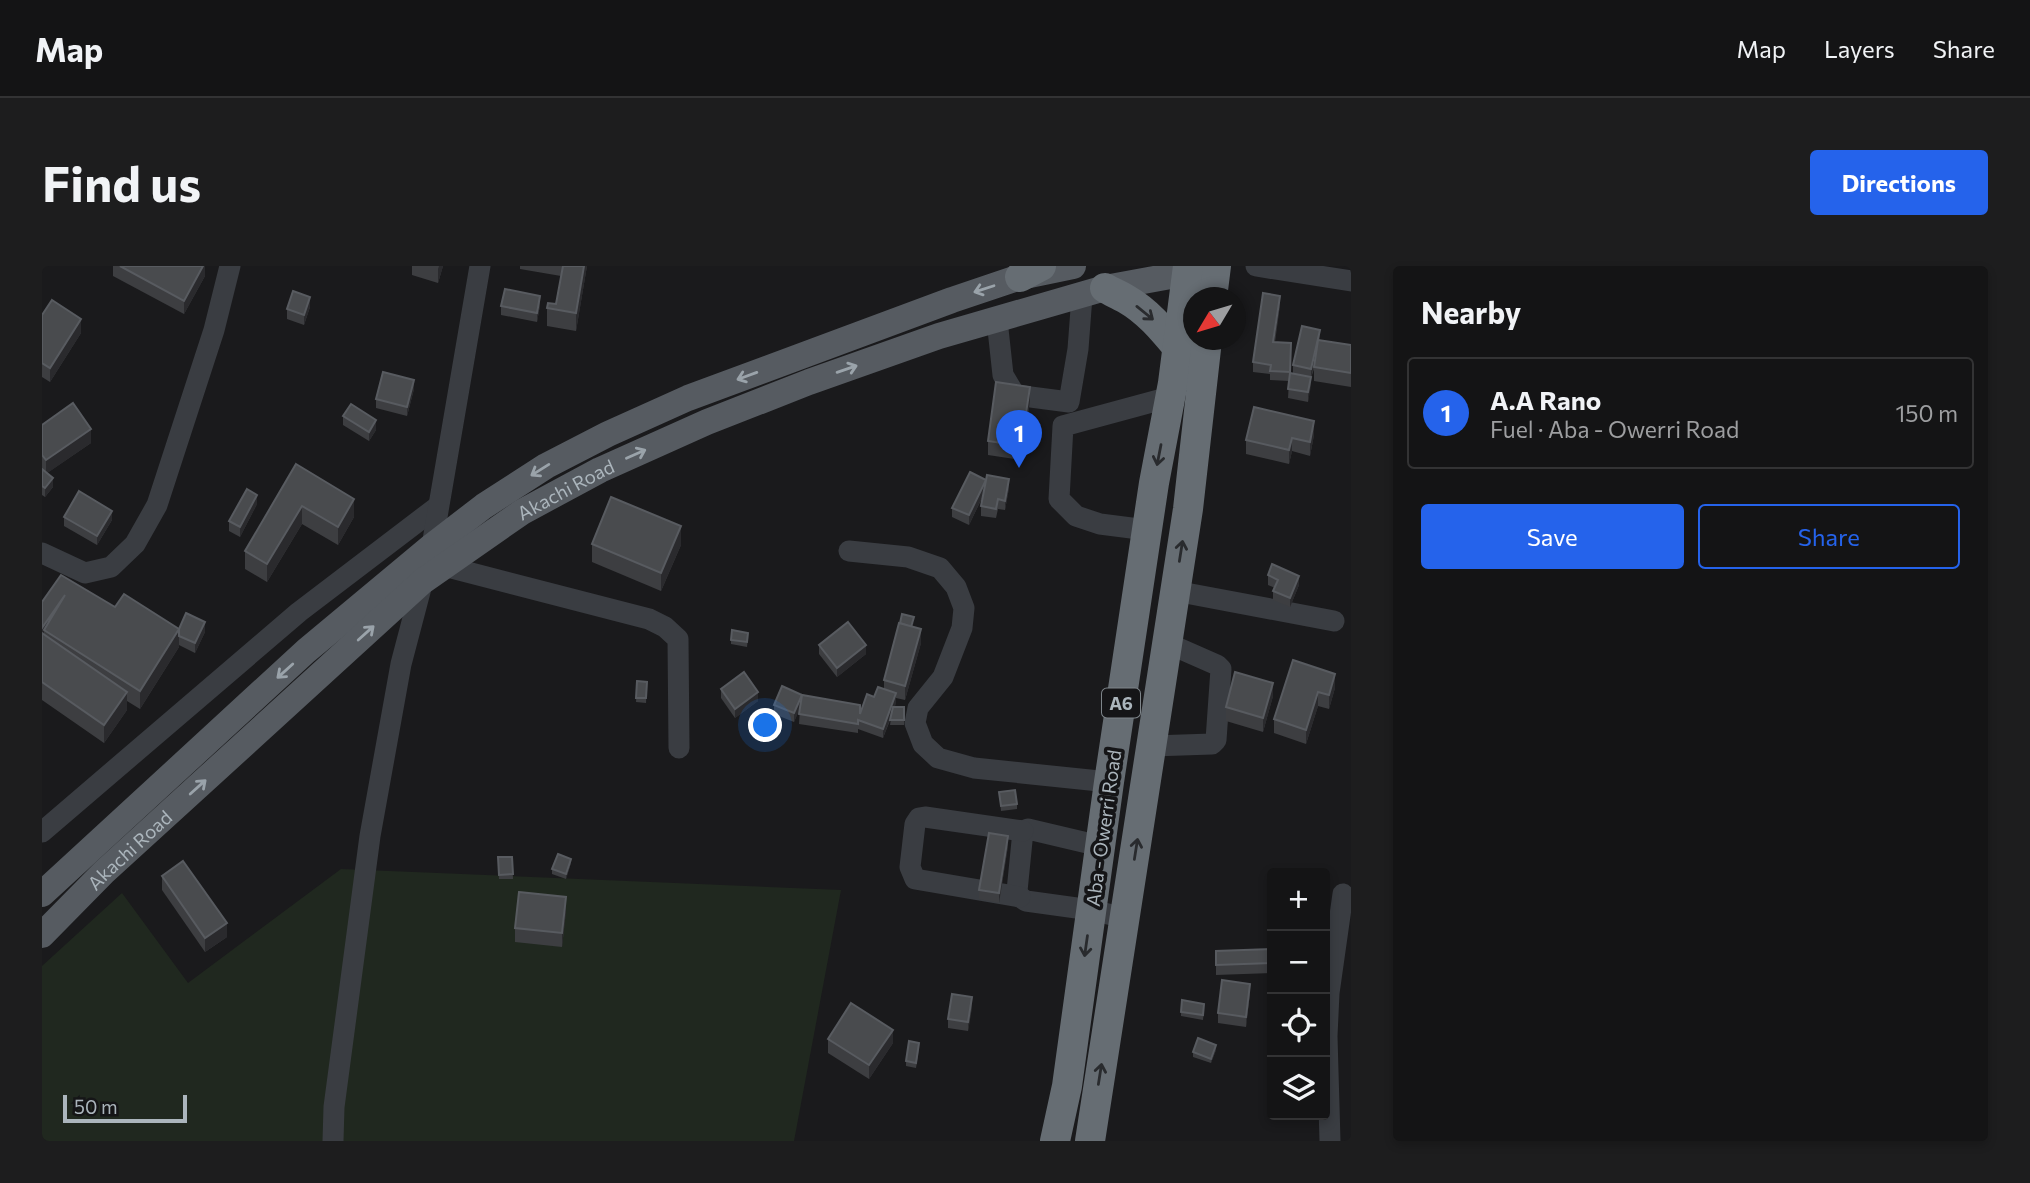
<!DOCTYPE html>
<meta charset="utf-8">
<style>
body{margin:0;font-family:Commissioner,sans-serif;background:#1d1d1e;color:#f1f3f6}
.controls{position:absolute;right:21px;bottom:21px;display:grid;overflow:hidden;border-radius:7px;box-shadow:0 4px 10px #0003}
.controls button{width:63px;height:63px;display:grid;place-items:center;padding:0;border:0;border-bottom:2px solid #333334;background:#141415;color:#f1f3f6;font:35px sans-serif}
.compass{position:absolute;left:1141px;top:21px;width:63px;height:63px;border-radius:50%;background:#141415;box-shadow:0 4px 10px #0003;rotate:232deg}
.scale{position:absolute;left:21px;bottom:18px;width:124px;box-sizing:border-box;padding-left:7px;border:4px solid #abb5bc;border-top:0;font-size:19px;line-height:24px;white-space:nowrap;color:#abb5bc;-webkit-text-stroke:5px #151517;paint-order:stroke}
.you{position:absolute;left:724px;top:460px;width:24px;height:24px;margin:-18px;border:5px solid #fff;border-radius:50%;background:#1a73e8;box-shadow:0 0 0 10px #1a73e833}
.badge{display:grid;place-items:center;width:46px;height:46px;border-radius:50%;background:#2563eb;color:#fff;font-size:23px;font-weight:700}
.pin{position:absolute;translate:-50% -58px;filter:drop-shadow(0 2px 4px #0008)}
.pin::after{content:'';position:absolute;top:37px;width:24px;height:21px;background:inherit;clip-path:polygon(0 0,100% 0,50% 100%)}
.list{margin:0;padding:0;list-style:none}
h2{display:flex;justify-content:space-between;align-items:center;height:91px;margin:0;padding:0 28px;font-size:30px}
h2 small{font-size:23px;font-weight:400;color:#9d9ea0}
.list li{display:grid;grid-template-columns:46px 1fr auto;gap:21px;align-items:center;box-sizing:border-box;height:112px;margin:0 14px 14px;padding:0 14px;border:2px solid #333334;border-radius:7px}
.list b{display:block;font-size:26px;white-space:nowrap}
.list p{margin:0;font-size:23px;white-space:nowrap;color:#9d9ea0}
.list em{font-size:23px;font-style:normal;color:#9d9ea0}
.actions{display:flex;gap:14px;padding:21px 28px}
.actions a{flex:1;padding:16px 0;border:2px solid #2563eb;border-radius:7px;text-align:center;font-size:24px;color:#2563eb}
.actions .main{background:#2563eb;color:#fff}
.icon{flex:none;width:38px;height:38px;fill:none;stroke:currentColor;stroke-width:2;stroke-linecap:round;stroke-linejoin:round}
.map{position:relative;flex:none;width:1309px;height:875px;overflow:hidden;border-radius:7px}
header{display:flex;align-items:center;gap:42px;box-sizing:border-box;height:98px;padding:0 35px;background:#141415;border-bottom:2px solid #333334}
header strong{font-size:33px}
nav{display:flex;gap:38px;margin-inline-start:auto;font-size:24px}
.intro{display:flex;align-items:center;justify-content:space-between;box-sizing:border-box;height:168px;padding:0 42px}
h1{margin:0;font-size:49px}
.button{padding:18px 32px;border-radius:7px;background:#2563eb;color:#fff;font-size:24px;font-weight:700}
main{display:flex;gap:42px;padding:0 42px}
aside{flex:1;background:#141415;border-radius:7px;box-shadow:0 4px 10px #0003}
.map>svg:first-child{display:block}
</style>
<header>
<strong>Map</strong>
<nav><a>Map</a><a>Layers</a><a>Share</a></nav>
</header>
<div class="intro"><h1>Find us</h1><a class="button">Directions</a></div>
<main>
<div class="map">
<svg width="1309" height="875" viewBox="0 0 1309 875">
<rect width="100%" height="100%" fill="#1a1a1c"/>
<polygon fill="#20281f" points="299,603 799,624 752,875 0,875 0,700 80,627 146,717"/>
<g fill="none" stroke-linecap="round" stroke-linejoin="round">
<g stroke="#3a3d42" stroke-width="21">
<polyline points="1214,0 1309,15"/>
<polyline points="955,54 961,109 973,129 1027,136 1036,83 1040,30"/>
<polyline points="1105,264 1058,258 1034,250 1017,233 1021,160 1128,131"/>
<polyline points="807,285 866,291 898,302 914,321 922,342 920,362 901,411 876,442 873,457 881,478 896,492 932,502 1067,516"/>
<polyline points="0,287 43,307 69,301 93,278 115,239 172,64 188,0"/>
<polyline points="402,300 607,353 623,361 636,373 637,482"/>
<polyline points="1133,325 1292,355"/>
<polyline points="1110,480 1170,478 1174,474 1179,403 1175,399 1125,377"/>
<polyline points="0,566 257,346 395,241"/>
<polyline points="1058,580 986,563 981,565 975,625 978,631 984,635 1049,644 1083,652"/>
<polyline points="978,631 873,613 868,601 873,558 877,552 883,551 981,565"/>
<polyline points="291,875 292,841 328,570 359,398 390,280 438,0"/>
<polyline points="1288,875 1285,770 1287,727 1301,628"/>
</g>
<g stroke="#565b61" stroke-width="26">
<polyline points="0,628 264,385 390,280 442,240 504,200 566,168 646,132 910,34 978,11 1031,0"/>
<path id="s1" d="M0,669l62,-63 319,-291 99,-69 78,-42 107,-48 102,-40 130,-46 166,-48 82,-15 20,2"/>
</g>
<g stroke="#666d73" stroke-width="30">
<polyline points="978,11 999,0"/>
<path d="M1063,22c7,4 14,7 21,11 21,12 36,30 51,48"/>
<polyline points="1170,32 1174,0"/>
<polyline points="1013,875 1025,820 1067,516 1112,217 1131,117 1146,0"/>
<polyline points="1048,875 1146,243 1165,74"/>
</g>
</g>
<g fill="#3d3e41">
<polygon points="71,0 163,0 163,10 142,48 71,10"/>
<polygon points="370,0 401,0 396,17 370,9"/>
<polygon points="478,0 545,0 534,65 505,60 505,42 514,38 519,10 478,3"/>
<polygon points="498,39 495,56 459,49 459,40"/>
<polygon points="1238,39 1233,76 1249,77 1248,107 1251,108 1251,99 1278,74 1309,79 1309,121 1272,115 1272,103 1269,112 1266,136 1246,132 1247,115 1228,114 1228,108 1211,106 1211,96"/>
<polygon points="268,41 262,59 245,53 245,43"/>
<polygon points="0,49 39,67 8,116 0,111"/>
<polygon points="372,123 365,150 334,142 334,133"/>
<polygon points="988,135 979,194 946,189 946,175"/>
<polygon points="301,150 334,164 327,175 301,159"/>
<polygon points="0,159 49,177 5,207 11,221 3,231 0,229"/>
<polygon points="1272,169 1268,190 1250,185 1247,198 1204,188 1204,174"/>
<polygon points="254,198 312,251 296,279 260,258 225,316 203,303 203,285"/>
<polygon points="944,214 967,222 963,244 956,243 954,252 939,250 939,240 942,228 927,259 910,251 910,242"/>
<polygon points="215,238 198,271 187,265 187,255"/>
<polygon points="22,251 70,254 55,279 22,260"/>
<polygon points="550,278 639,279 619,325 550,296"/>
<polygon points="1226,309 1257,319 1248,341 1231,334 1231,325 1233,322 1226,319"/>
<polygon points="0,336 73,341 137,363 163,366 153,387 137,379 137,381 98,443 85,435 85,444 62,477 0,434"/>
<polygon points="872,356 870,361 879,377 863,434 854,432 853,441 862,441 862,459 848,459 849,452 841,472 816,463 816,467 757,458 758,441 752,456 732,448 732,439 760,431 818,446 842,423 842,414"/>
<polygon points="706,371 705,381 689,378 689,374"/>
<polygon points="777,379 824,388 795,411 777,388"/>
<polygon points="1251,394 1293,422 1287,443 1276,440 1264,478 1232,467 1232,453"/>
<polygon points="595,415 605,416 604,437 594,436"/>
<polygon points="679,423 716,435 693,452 679,432"/>
<polygon points="1231,430 1221,466 1184,455 1184,441"/>
<polygon points="957,526 975,538 975,543 959,545"/>
<polygon points="966,580 957,637 937,633 937,624"/>
<polygon points="456,591 470,591 471,613 457,613"/>
<polygon points="529,597 524,613 510,608 510,603"/>
<polygon points="120,610 185,671 163,686 120,624"/>
<polygon points="524,645 520,681 473,676 473,662"/>
<polygon points="1230,683 1230,707 1174,709 1174,685"/>
<polygon points="1208,727 1204,761 1176,757 1176,747"/>
<polygon points="930,741 926,765 906,762 906,753"/>
<polygon points="1162,743 1161,754 1139,750 1139,746"/>
<polygon points="786,773 851,777 827,813 786,787"/>
<polygon points="877,782 874,802 864,800 864,795"/>
<polygon points="1174,784 1169,797 1151,791 1151,786"/>
</g>
<g fill="#2a2a2d">
<polygon points="161,0 163,0 163,10 142,48 142,35"/>
<polygon points="397,0 401,0 396,17 396,3"/>
<polygon points="542,0 545,0 534,65 534,47"/>
<polygon points="498,30 498,39 495,56 495,47"/>
<polygon points="1238,30 1238,39 1231,85 1231,76"/>
<polygon points="268,31 268,41 262,59 262,49"/>
<polygon points="39,53 39,67 8,116 8,102"/>
<polygon points="1278,64 1278,73 1269,112 1269,103"/>
<polygon points="1269,111 1269,120 1266,136 1266,126"/>
<polygon points="372,114 372,123 365,150 365,141"/>
<polygon points="988,121 988,135 979,194 979,180"/>
<polygon points="334,154 334,164 327,175 327,166"/>
<polygon points="1272,155 1272,169 1268,190 1268,176"/>
<polygon points="49,163 49,177 4,208 4,194"/>
<polygon points="1250,172 1250,185 1247,198 1247,184"/>
<polygon points="11,212 11,221 3,231 3,222"/>
<polygon points="967,213 967,222 963,244 963,235"/>
<polygon points="944,214 944,223 927,259 927,249"/>
<polygon points="215,229 215,238 198,271 198,261"/>
<polygon points="312,233 312,251 296,279 296,261"/>
<polygon points="260,240 260,258 225,316 225,298"/>
<polygon points="70,245 70,254 55,279 55,270"/>
<polygon points="639,260 639,279 619,325 619,307"/>
<polygon points="1257,310 1257,319 1248,341 1248,332"/>
<polygon points="23,329 2,364 2,377 0,380 0,362"/>
<polygon points="163,356 163,366 153,387 153,377"/>
<polygon points="137,363 137,381 98,443 98,425"/>
<polygon points="879,363 879,377 863,434 863,420"/>
<polygon points="824,379 824,388 795,411 795,402"/>
<polygon points="1293,408 1293,422 1287,443 1287,429"/>
<polygon points="1231,417 1231,430 1221,466 1221,452"/>
<polygon points="85,426 85,444 62,477 62,459"/>
<polygon points="716,426 716,435 693,452 693,443"/>
<polygon points="1276,426 1276,440 1264,478 1264,464"/>
<polygon points="854,427 854,437 841,472 841,463"/>
<polygon points="760,429 760,438 752,456 752,447"/>
<polygon points="966,570 966,580 957,637 957,627"/>
<polygon points="529,593 529,597 524,613 524,608"/>
<polygon points="524,631 524,645 520,681 520,667"/>
<polygon points="185,657 185,671 163,686 163,672"/>
<polygon points="1208,718 1208,727 1204,761 1204,751"/>
<polygon points="930,731 930,741 926,765 926,756"/>
<polygon points="851,764 851,777 827,813 827,799"/>
<polygon points="1174,779 1174,784 1169,797 1169,793"/>
</g>
<g fill="#494b4e" stroke="#585b60" stroke-width="2">
<polygon points="78,0 161,0 142,35"/>
<polygon points="521,0 542,0 534,47 505,42 506,37 514,38"/>
<polygon points="463,23 498,30 495,47 459,40"/>
<polygon points="251,25 268,31 262,49 245,43"/>
<polygon points="1221,27 1238,30 1231,76 1249,77 1248,106 1228,105 1229,99 1211,96"/>
<polygon points="10,34 39,53 8,102 0,97 0,49"/>
<polygon points="1260,60 1278,64 1269,103 1251,99"/>
<polygon points="1276,74 1309,79 1309,107 1272,101"/>
<polygon points="341,106 372,114 365,141 334,133"/>
<polygon points="1248,107 1269,111 1266,126 1246,123"/>
<polygon points="954,116 988,121 979,180 946,175"/>
<polygon points="31,137 49,163 4,194 0,189 0,159"/>
<polygon points="309,138 334,154 327,166 301,150"/>
<polygon points="1212,141 1272,155 1268,176 1250,172 1247,184 1204,174"/>
<polygon points="254,198 312,233 296,261 260,240 225,298 203,285"/>
<polygon points="0,203 11,212 3,222 0,220"/>
<polygon points="928,206 944,214 927,249 910,242"/>
<polygon points="945,209 967,213 963,235 956,233 954,243 939,240"/>
<polygon points="205,223 215,229 198,261 187,255"/>
<polygon points="37,225 70,245 55,270 22,251"/>
<polygon points="569,231 639,260 619,307 550,278"/>
<polygon points="1230,298 1257,310 1248,332 1231,325 1236,314 1226,309"/>
<polygon points="19,309 73,341 82,328 137,363 98,425 2,364 23,329 0,362 0,336"/>
<polygon points="144,347 163,356 153,377 137,370 137,363"/>
<polygon points="860,348 872,351 869,361 858,357"/>
<polygon points="806,356 824,379 795,402 777,379"/>
<polygon points="857,357 879,363 863,420 842,414"/>
<polygon points="690,364 706,367 705,376 689,374"/>
<polygon points="0,367 85,426 62,459 0,416"/>
<polygon points="1251,394 1293,408 1287,429 1276,426 1264,464 1232,453"/>
<polygon points="702,406 716,426 693,443 679,423"/>
<polygon points="1193,406 1231,417 1221,452 1184,441"/>
<polygon points="595,415 605,416 604,432 594,432"/>
<polygon points="740,420 760,429 752,447 732,439"/>
<polygon points="836,421 854,427 841,463 816,454 816,458 757,448 760,429 818,439 818,448 825,428 832,431"/>
<polygon points="851,441 862,441 862,454 848,454"/>
<polygon points="973,524 975,538 959,540 957,526"/>
<polygon points="947,567 966,570 957,627 937,624"/>
<polygon points="516,588 529,593 524,608 510,603"/>
<polygon points="456,591 470,591 471,608 457,609"/>
<polygon points="141,595 185,657 163,672 120,610"/>
<polygon points="477,626 524,631 520,667 473,662"/>
<polygon points="1230,683 1230,697 1174,699 1174,685"/>
<polygon points="1180,714 1208,718 1204,751 1176,747"/>
<polygon points="910,728 930,731 926,756 906,753"/>
<polygon points="1140,734 1162,738 1161,749 1139,746"/>
<polygon points="809,737 851,764 827,799 786,773"/>
<polygon points="1156,772 1174,779 1169,793 1151,786"/>
<polygon points="867,775 877,777 874,797 864,795"/>
</g>
<defs><path id="oneway-shaft" d="M-6 0H5M1.5-3L5.5 0L1.5 3" fill="none" stroke-width="1.6" stroke-linecap="round" stroke-linejoin="round" transform="scale(1.75)"/></defs>
<g stroke="#9aa3aa">
<use href="#oneway-shaft" transform="translate(942 23) rotate(162)"/>
<use href="#oneway-shaft" transform="translate(805 103) rotate(-19)"/>
<use href="#oneway-shaft" transform="translate(705 110) rotate(160)"/>
<use href="#oneway-shaft" transform="translate(594 188) rotate(-24)"/>
<use href="#oneway-shaft" transform="translate(498 204) rotate(148)"/>
<use href="#oneway-shaft" transform="translate(324 367) rotate(-42)"/>
<use href="#oneway-shaft" transform="translate(243 405) rotate(138)"/>
<use href="#oneway-shaft" transform="translate(156 521) rotate(-42)"/>
</g>
<g stroke="#292b2e">
<use href="#oneway-shaft" transform="translate(1103 47) rotate(39)"/>
<use href="#oneway-shaft" transform="translate(1117 189) rotate(101)"/>
<use href="#oneway-shaft" transform="translate(1139 285) rotate(-81)"/>
<use href="#oneway-shaft" transform="translate(1094 583) rotate(-81)"/>
<use href="#oneway-shaft" transform="translate(1044 680) rotate(98)"/>
<use href="#oneway-shaft" transform="translate(1058 808) rotate(-81)"/>
</g>
<g text-anchor="middle" dominant-baseline="central" stroke-width="7" stroke-linejoin="round" paint-order="stroke">
<rect fill="#151517" stroke="#7e858a" stroke-width="2" x="1060" y="422.5" width="38" height="29" rx="5"/>
<g font-size="18" font-weight="bold" fill="#abb5bc">
<text x="1079" y="437">A6</text>
</g>
<g font-size="19" fill="#abb5bc" stroke="#151517">
<text stroke="none"><textPath href="#s1" startOffset="690">Akachi Road</textPath></text>
<text transform="translate(1061 562) rotate(-82)">Aba - Owerri Road</text>
<text stroke="none"><textPath href="#s1" startOffset="122">Akachi Road</textPath></text>
</g>
</g>
</svg>
<div class="controls">
<button>+</button>
<button>−</button>
<button><svg class="icon" aria-label="locate" viewBox="0 0 24 24"><circle cx="12" cy="12" r="6"/><path d="M12 2v4M12 18v4M2 12h4M18 12h4"/></svg></button>
<button><svg class="icon" aria-label="layers" viewBox="0 0 24 24"><path d="M12 4l9 5-9 5-9-5zM3 14l9 5 9-5"/></svg></button>
</div>
<svg class="compass" viewBox="-18 -18 36 36"><path d="M0-13l5 13h-10z" fill="#e53935"/><path d="M0 13l5-13h-10z" fill="#9d9ea0"/></svg>
<div class="scale">50 m</div>
<div class="you"></div>
<div class="pin badge" style="left:977px;top:202px">1</div>
</div>
<aside>
<h2>Nearby<small></small></h2>
<ul class="list">
<li><span class="badge">1</span><div><b>A.A Rano</b><p>Fuel · Aba - Owerri Road</p></div><em>150 m</em></li>
</ul>
<div class="actions"><a class="main">Save</a><a>Share</a></div>
</aside>
</main>
